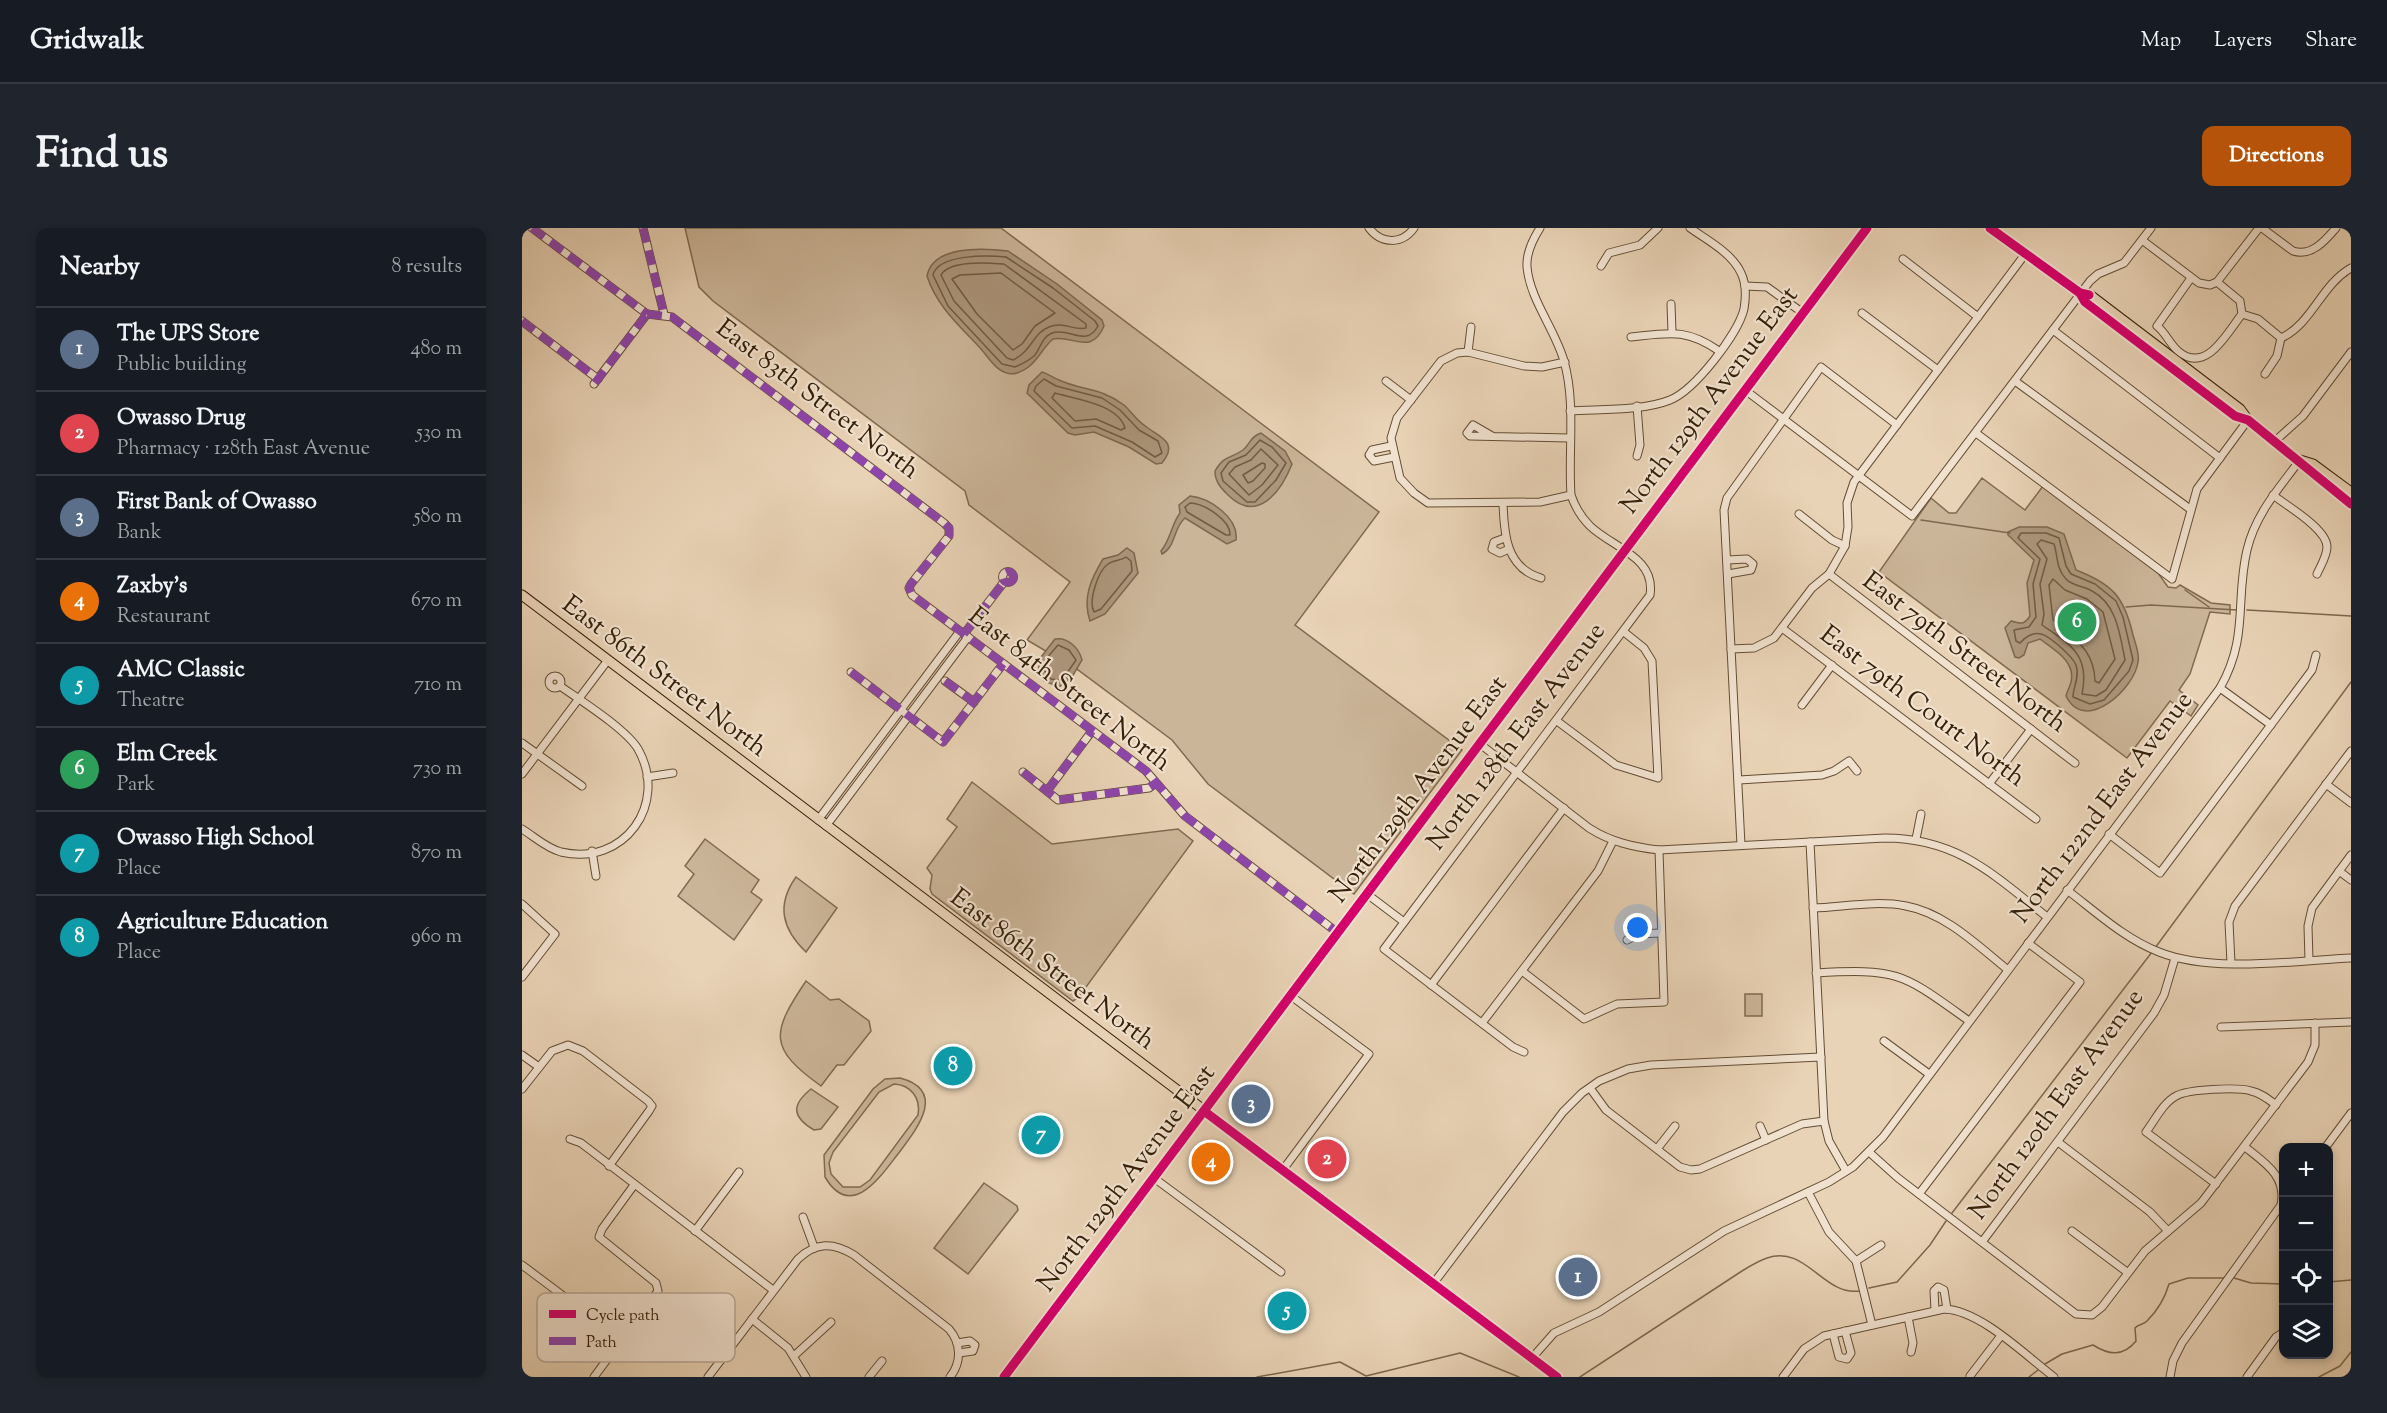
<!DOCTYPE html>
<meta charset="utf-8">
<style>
body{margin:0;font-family:"Sorts Mill Goudy",serif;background:#20242c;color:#f1f3f6}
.controls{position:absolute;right:18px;bottom:18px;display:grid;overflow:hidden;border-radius:12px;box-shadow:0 3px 9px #0003}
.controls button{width:54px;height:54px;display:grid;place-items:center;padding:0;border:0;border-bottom:2px solid #363941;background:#171b24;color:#f1f3f6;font:30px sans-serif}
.you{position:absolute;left:1116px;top:700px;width:21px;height:21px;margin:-15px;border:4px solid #fff;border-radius:50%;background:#1a73e8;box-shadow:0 0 0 9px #1a73e833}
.badge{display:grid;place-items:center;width:39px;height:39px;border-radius:50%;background:#b45309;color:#fff;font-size:20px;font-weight:700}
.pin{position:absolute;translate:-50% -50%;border:3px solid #fff;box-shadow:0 2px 6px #0006}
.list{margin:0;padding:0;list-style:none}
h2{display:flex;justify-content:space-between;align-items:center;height:78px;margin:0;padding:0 24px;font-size:26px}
h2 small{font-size:20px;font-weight:400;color:#9ea1a6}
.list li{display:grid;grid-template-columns:39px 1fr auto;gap:18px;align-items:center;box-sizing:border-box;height:84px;padding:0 24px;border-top:2px solid #363941}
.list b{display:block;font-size:22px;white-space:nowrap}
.list p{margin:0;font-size:20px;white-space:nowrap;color:#9ea1a6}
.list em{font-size:20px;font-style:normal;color:#9ea1a6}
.icon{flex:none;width:33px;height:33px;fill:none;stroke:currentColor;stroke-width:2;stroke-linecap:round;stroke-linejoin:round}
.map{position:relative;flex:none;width:1829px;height:1149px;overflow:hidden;border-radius:12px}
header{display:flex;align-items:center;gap:36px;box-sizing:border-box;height:84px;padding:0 30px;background:#171b24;border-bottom:2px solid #363941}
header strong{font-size:28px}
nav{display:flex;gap:33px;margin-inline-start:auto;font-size:21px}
.intro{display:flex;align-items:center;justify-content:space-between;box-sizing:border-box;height:144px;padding:0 36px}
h1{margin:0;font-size:42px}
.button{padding:15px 27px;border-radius:12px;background:#b45309;color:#fff;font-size:21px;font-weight:700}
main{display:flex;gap:36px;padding:0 36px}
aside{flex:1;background:#171b24;border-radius:12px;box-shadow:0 3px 9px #0003}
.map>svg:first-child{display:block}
</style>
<header>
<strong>Gridwalk</strong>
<nav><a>Map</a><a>Layers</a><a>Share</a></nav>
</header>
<div class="intro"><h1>Find us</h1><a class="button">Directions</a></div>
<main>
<aside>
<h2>Nearby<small>8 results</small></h2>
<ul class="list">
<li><span class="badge" style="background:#5c6f8a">1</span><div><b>The UPS Store</b><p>Public building</p></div><em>480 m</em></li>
<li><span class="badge" style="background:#e0444e">2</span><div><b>Owasso Drug</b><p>Pharmacy · 128th East Avenue</p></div><em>530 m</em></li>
<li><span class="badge" style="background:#5c6f8a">3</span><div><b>First Bank of Owasso</b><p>Bank</p></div><em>580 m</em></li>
<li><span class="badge" style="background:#e8710a">4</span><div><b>Zaxby's</b><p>Restaurant</p></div><em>670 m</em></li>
<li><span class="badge" style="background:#0f9aa8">5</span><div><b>AMC Classic</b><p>Theatre</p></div><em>710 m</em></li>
<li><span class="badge" style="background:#2e9e5b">6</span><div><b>Elm Creek</b><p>Park</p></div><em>730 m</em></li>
<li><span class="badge" style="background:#0f9aa8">7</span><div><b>Owasso High School</b><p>Place</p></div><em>870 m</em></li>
<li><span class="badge" style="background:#0f9aa8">8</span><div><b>Agriculture Education</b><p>Place</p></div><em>960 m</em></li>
</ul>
</aside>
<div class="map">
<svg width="1829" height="1149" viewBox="0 0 1829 1149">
<rect width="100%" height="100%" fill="#e9d3b6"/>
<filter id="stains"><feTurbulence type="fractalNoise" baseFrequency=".00333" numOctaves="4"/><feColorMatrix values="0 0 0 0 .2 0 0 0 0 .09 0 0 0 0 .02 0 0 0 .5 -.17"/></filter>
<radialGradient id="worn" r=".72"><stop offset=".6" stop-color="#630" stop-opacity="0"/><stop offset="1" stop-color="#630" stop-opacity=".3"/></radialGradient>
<g fill="#cbb598" stroke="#806a50" stroke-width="1.5" fill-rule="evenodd">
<polygon points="163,0 479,0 857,284 773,397 940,522 832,666 686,556 650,512 556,442 505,412 548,354 447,277 443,263 191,73 177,59"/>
<polygon points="1460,250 1503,282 1521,258 1636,345 1646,359 1654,360 1658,357 1689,375 1708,377 1708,386 1688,384 1668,446 1657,462 1676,477 1669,488 1648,473 1605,530 1357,344 1409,270 1427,285 1434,285"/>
<polygon points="450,554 530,616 656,601 671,613 556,770 551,773 410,666 408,661 410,647 405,640 435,599 425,591"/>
<polygon points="183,611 237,652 229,664 240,672 212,712 156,668 172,646 163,638"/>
<path d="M274,649l41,31 -31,44c-24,-23 -30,-47 -10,-75z"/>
<path d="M284,753l24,19 9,-1 30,22 2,10 -27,34h-7l-16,21c-53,-38 -50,-53 -15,-105z"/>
<rect x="1223" y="766" width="17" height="22"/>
<path d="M378,850c49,13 15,53 -2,76 -18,23 -47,67 -73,23l-1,-22 49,-66 12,-10zM372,856c17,1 27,14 24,31l-48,65 -10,7h-17l-12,-13 -2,-11 4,-11 46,-60z"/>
<path d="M289,861l27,18 -17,22 -7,1c-22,-13 -23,-25 -3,-41z"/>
<polygon points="462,955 495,978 496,982 446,1046 412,1020"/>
</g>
<g fill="#ac967b" stroke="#7d674d" stroke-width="1.5">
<path d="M486,23l49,33 45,36 2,6c-13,30 -30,9 -51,13 -13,11 -17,28 -36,34 -17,5 -27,-14 -36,-24 -21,-23 -44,-42 -54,-73 6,-31 56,-28 81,-25z"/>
<path d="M520,144c7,2 11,6 17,8 24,11 41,7 65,25 7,6 12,15 20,20 14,12 36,16 18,38l-6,1 -27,-17 -35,-15 -19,3 -7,-2 -41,-40 2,-8z"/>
<path d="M739,205l24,18 7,13c-11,28 -35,60 -64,31 -7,-7 -13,-13 -13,-24 9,-16 15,-12 28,-21 7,-6 8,-14 18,-17z"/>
<path d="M668,268c20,2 49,22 46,44l-9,4 -42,-26c-12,10 -9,29 -23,36l-1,-3c10,-12 10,-26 19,-38l-1,-8z"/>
<path d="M1497,299h28l17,7 12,36c36,14 48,26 57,65 2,8 7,19 5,27 -3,26 -53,73 -72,34 1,-5 4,-9 5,-14 5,-21 -17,-32 -31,-43l-12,4 -4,12 -5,3 -4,-1 -10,-29 6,-7c10,3 13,4 19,-5l-3,-33 7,-23 -26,-25v-3z"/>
<path d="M605,320l7,5 4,20 -33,41 -15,7c-8,-23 1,-42 13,-62l15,-4z"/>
<path d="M533,411c13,-2 24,9 27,21l-10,17 -13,10 -15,-6 -6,-10 3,-14z"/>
</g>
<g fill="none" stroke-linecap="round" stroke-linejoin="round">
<g stroke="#715b42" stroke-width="1.5">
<path d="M484,29l47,31 42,33 3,5c-12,22 -28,1 -46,7 -10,4 -11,14 -17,22 -5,5 -13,9 -20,12l-13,-3 -54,-58 -15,-31c5,-21 55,-20 73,-18z"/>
<path d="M482,36l82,60v4c-12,3 -23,-7 -37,-1 -16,6 -17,24 -36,33l-6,-2 -53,-57 -13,-26c9,-15 47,-12 63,-11z"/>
<polygon points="479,45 533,85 513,98 500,116 491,122 455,86 430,51 438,47"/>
<polygon points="522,151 534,158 580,170 598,182 617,202 636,213 640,225 633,229 610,214 573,198 550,200 512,163 514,158"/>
<path d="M533,165c20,6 63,11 70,35l-4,2 -25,-11 -21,2 -23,-23z"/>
<polygon points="738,212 750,219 764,235 754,252 733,274 725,274 701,253 699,245 707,234 724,227"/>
<polygon points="739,221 756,237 740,257 727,267 707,246 713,239 729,232"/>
<polygon points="740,235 743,236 743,240 731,253 726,255 721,247"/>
<path d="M668,275c13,0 41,17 40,32h-4l-39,-23 -2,-5z"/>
<path d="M1499,305h25l13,5 7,28 5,8 24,10 21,17 7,16 10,43 -4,11 -25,29 -14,4 -17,-7c0,-10 7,-20 3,-32 -3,-8 -26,-29 -35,-31 -8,-2 -16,3 -21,9l-4,-2 -2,-11 15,-3 7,-10 -3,-33 7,-25 -22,-21z"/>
<path d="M1519,312l13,4c4,12 2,25 12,35 6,7 18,7 26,12 25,13 28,44 33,69l-19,30 -10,6 -14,-2c8,-39 -11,-49 -40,-69l2,-11 -4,-30 7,-25 -10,-15z"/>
<path d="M604,329l5,4 1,10 -31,38 -7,3c-6,-11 4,-41 14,-48 5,-4 12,-3 18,-7z"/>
<path d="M1531,351l12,11 22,9 16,13 12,47 -16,24 -4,-2c-1,-32 -20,-41 -42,-61l-4,-35z"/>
<polygon points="536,417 547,422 554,432 545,445 536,452 529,451 522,442 524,431"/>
</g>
<g stroke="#7d674d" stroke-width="1.5">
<polyline points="1399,292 1488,305"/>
<polyline points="1663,362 1687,379"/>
<polyline points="1604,379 1629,377 1715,382"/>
<polyline points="1725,382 1829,388"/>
<polyline points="1633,720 1829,454"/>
<polyline points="1430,985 1630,724"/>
<polyline points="1712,1050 1729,1055 1762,1056"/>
<polyline points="1806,1054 1829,1052"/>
<polyline points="1347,1060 1375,1054 1408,1017 1424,993"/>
<path d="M1523,1136l17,-10 31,-9c16,10 30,12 43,-4l-1,-13c3,-4 8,-3 12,-7 10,-10 18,-23 22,-37l19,-6h36"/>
<polyline points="735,1149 818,1134 844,1148 938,1125 997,1149"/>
<path d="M1058,1149l162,-106c8,-5 16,-10 25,-13 38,-14 57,38 92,33"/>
<polyline points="1507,1149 1516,1142"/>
<polyline points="1797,1149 1818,1138 1829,1124"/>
</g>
<defs>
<g id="minor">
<polyline points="10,0 125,86"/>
<polyline points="121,0 142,86"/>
<path d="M847,0c12,16 33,17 45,0"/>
<path d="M1740,0l31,23c18,6 32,-10 43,-23"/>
<polyline points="1620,12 1677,55 1688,57 1695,54 1718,73 1720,86 1736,91 1759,110"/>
<polyline points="1381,31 1456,89"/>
<polyline points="1079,38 1087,25 1118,17 1136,0"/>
<path d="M1669,50l-34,48c9,7 12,17 21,25 28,24 49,-18 64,-37"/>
<polyline points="1695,54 1737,0"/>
<polyline points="1223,58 1245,59 1281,85"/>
<polyline points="1149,76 1150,104"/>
<polyline points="1340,85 1416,142"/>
<polyline points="125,86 150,89 422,295 427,300 427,308 389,356 387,360 390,367 624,543 663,588 816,705"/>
<polyline points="0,93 76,151"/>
<polyline points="1531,102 1698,230"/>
<path d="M1109,109c38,-4 55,-9 88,14"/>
<polyline points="946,124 949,99"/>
<polyline points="1043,134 1020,139 1002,138 946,124 935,125 919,133 875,190 869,210 878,250 892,265 906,275 1018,274 1049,267"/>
<path d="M1743,146l12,-18 4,-18c31,-14 40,-53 70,-70"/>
<polyline points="864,153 889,172"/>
<polyline points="1493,153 1668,281"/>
<polyline points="72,156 125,86"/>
<polyline points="1223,162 1390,288 1568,53 1576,46 1602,35 1629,0"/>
<polyline points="1115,178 1118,217 1115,228"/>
<path d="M1048,183c29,-2 73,0 100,-11 25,-10 68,-66 74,-91 2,-12 2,-26 -3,-36 -9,-20 -34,-33 -51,-45"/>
<polyline points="1454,205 1650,351 1675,261 1726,192"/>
<polyline points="970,208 951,197 945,205 948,208 1047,210"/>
<polyline points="1753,213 1781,188 1829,124"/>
<polyline points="869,218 850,222 847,227 852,233 872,229"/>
<path d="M1751,267c14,11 54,34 54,52 0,9 -6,18 -10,27"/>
<path d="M981,275c1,31 3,65 38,75"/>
<polyline points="1277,286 1310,312 1323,318"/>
<polyline points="983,310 972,314 970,321 978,325 987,321"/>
<polyline points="1205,332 1225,331 1231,336 1229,342 1206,346"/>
<circle cx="486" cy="349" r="5.5"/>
<polyline points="1307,346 1553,535"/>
<polyline points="1260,400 1514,591"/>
<polyline points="442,406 482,354"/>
<polyline points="1209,421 1232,420 1252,410 1290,360 1307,346 1323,318 1326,299 1325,275 1332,254 1504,25"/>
<polyline points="329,444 421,514 481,436"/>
<circle cx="33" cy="454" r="6"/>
<polyline points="423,453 452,474"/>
<polyline points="1698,460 1749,497"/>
<polyline points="1280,477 1310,437"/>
<polyline points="1035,493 1094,537 1136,550 1130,433 1122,420 1102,404"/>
<polyline points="0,515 60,558"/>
<path d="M958,516l109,84c22,14 44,19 70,22l226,-12c72,0 109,37 162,79"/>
<polyline points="501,544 536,572 627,560 634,555"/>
<polyline points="0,546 86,432"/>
<polyline points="125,549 151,545"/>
<polyline points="1217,552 1300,547 1312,543 1327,533 1335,543"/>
<polyline points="1467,556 1509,501"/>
<polyline points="1804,556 1829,575"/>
<polyline points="525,563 570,503"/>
<polyline points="296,592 438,403"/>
<polyline points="304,598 446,409"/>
<path d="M0,601c13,8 24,19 39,23 63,15 108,-48 77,-103 -12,-20 -58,-49 -78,-63"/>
<polyline points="1587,606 1638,645 1790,442 1794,427"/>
<polyline points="1394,611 1399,586"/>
<polyline points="1288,614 1302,893"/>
<polyline points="1219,617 1202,282 1205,270 1299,139 1375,197"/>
<polyline points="70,623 74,648"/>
<polyline points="1817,643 1829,652"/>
<path d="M1545,662c29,22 58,49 92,62 52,21 135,9 192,6"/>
<polyline points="845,666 882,694"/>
<polyline points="0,676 33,706 0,749"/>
<path d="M1291,680c30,-1 63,-8 93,-2 39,7 72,40 102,64"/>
<polyline points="1105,712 1117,706 1138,705"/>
<polyline points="1787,732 1786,698 1790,680 1829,627"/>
<polyline points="1709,735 1707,694 1713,678 1829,523"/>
<polyline points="1000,743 1062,791 1095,776 1142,774 1137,622"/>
<path d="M1294,745c84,-5 87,1 153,48"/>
<polyline points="909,757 1042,580"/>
<polyline points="960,795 1076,643 1091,613"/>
<polyline points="1699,799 1829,794"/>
<polyline points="1362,813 1407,846"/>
<path d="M1002,824l-11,-5 -129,-98 266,-354c6,-38 -37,-47 -60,-69 -9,-9 -15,-19 -19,-31 -3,-44 5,-92 -7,-134 -9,-32 -34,-61 -37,-94 -1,-14 6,-28 13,-39"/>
<polyline points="0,827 17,839"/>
<polyline points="1068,860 1084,882 1158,939 1169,942 1178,941 1280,896 1302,893 1307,913 1324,943"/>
<polyline points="0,861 30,823 46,817 61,823 126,873 130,878 127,883 87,938"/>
<polyline points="1238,898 1244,912"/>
<polyline points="48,911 59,915 251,1062"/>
<polyline points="1536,914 1628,984 1646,1003"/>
<polyline points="1803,920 1829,885"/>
<polyline points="1135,921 1153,898"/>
<polyline points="1347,924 1376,950 1554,1086 1570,1087 1580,1079 1623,1023 1679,975 1786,834 1793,817 1793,795"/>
<polyline points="760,943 847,826 769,768"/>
<polyline points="632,950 759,1044"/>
<path d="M1694,956l-70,-52c9,-12 17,-29 30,-36 12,-7 62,-9 75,-5 10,2 17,8 25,14"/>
<polyline points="1286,964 1307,1004 1334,1033 1350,1097"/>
<polyline points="1397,966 1558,754 1506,715"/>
<polyline points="281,989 292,1019"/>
<polyline points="173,1003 217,944"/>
<polyline points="1550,1003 1605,1044"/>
<polyline points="1460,1014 1632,785 1642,767 1653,730"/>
<polyline points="1334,1033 1359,1017"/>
<polyline points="0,1037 100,1112"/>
<polyline points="911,1056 1041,884 1060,865 1077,853 1106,841 1129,837 1299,829"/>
<polyline points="41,1068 30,1082 32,1089 39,1089 50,1075"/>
<polyline points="1413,1082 1412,1063 1416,1059 1422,1062 1425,1081"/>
<polyline points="1386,1089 1391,1115 1389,1124"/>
<polyline points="230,1091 266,1120 284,1149"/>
<polyline points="1311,1106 1317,1129 1325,1131 1329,1125 1323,1103"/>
<polyline points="186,1108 206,1124"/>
<polyline points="435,1115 448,1113 453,1117 451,1123 437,1125"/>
<polyline points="273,1127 309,1094"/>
<path d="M1010,1130l22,-25 45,-21 125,-81 105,-49 24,-15 30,-30 337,-449c29,-51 15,-87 27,-138 8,-35 32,-62 53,-90"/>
<polyline points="1448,1148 1478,1109"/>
<polyline points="72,1149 136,1063 134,1055 77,1009 80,1001 112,957"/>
<path d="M186,1149l90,-118c18,-17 35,-17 56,-4l95,74c12,14 13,33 1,48"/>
<polyline points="347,1149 360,1133"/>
<path d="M1261,1149l21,-28 20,-13 120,-27c36,1 81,46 110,68"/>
<path d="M1648,1149l3,-16 9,-18 99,-138c6,-29 -16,-42 -36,-58"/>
<polyline points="1725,1149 1754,1109 1762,1104"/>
</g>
<g id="major">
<polyline points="1468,0 1558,65 1568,67 1718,181 1726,192"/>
<polyline points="1558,65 1563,74 1713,188 1726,192 1829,276"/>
<polyline points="1778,232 1791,236 1829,264"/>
<polyline points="0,367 1035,1149"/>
<polyline points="482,1149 1345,0"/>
</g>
</defs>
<use href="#minor" stroke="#634d34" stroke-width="9"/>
<use href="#major" stroke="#362008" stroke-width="11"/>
<use href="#minor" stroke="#f1e2d0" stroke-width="7"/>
<use href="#major" stroke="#e9d3b6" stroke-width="9"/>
<g stroke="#8e44ad" stroke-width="8" stroke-dasharray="15 8" stroke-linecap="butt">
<polyline points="10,0 125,86"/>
<polyline points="121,0 142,86"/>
<polyline points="125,86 150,89 422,295 427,300 427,308 389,356 387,360 390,367 624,543 663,588 816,705"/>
<polyline points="0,93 76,151"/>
<polyline points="73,155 125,86"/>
<circle cx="486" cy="349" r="5.5"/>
<polyline points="442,406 482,354"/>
<polyline points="329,444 421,514 481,436"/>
<polyline points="423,453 452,474"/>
<polyline points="501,544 536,572 627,560 634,555"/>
<polyline points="525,563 570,503"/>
</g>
<defs>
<g id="cycleway">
<polyline points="1468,0 1558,65 1567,67"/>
<polyline points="1558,65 1563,74 1713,188 1726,192 1829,276"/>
<polyline points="682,883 1035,1149"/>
<polyline points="482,1149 1345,0"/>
</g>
</defs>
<use href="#cycleway" stroke="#f1e2d0" stroke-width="13"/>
<use href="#cycleway" stroke="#d6006c" stroke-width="9"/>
</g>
<g text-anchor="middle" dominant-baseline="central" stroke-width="4.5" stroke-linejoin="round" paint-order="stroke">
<g font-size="26" fill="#362008" stroke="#f1e2d0">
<text transform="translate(295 172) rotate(37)">East 83th Street North</text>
<text transform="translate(1188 173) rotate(-53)">North 129th Avenue East</text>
<text transform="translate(1442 425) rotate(37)">East 79th Street North</text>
<text transform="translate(142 449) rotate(37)">East 86th Street North</text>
<text transform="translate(547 462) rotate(38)">East 84th Street North</text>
<text transform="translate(1400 479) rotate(37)">East 79th Court North</text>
<text transform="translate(995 509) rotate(-53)">North 128th East Avenue</text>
<text transform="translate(897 562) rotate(-53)">North 129th Avenue East</text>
<text transform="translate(1581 580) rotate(-53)">North 122nd East Avenue</text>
<text transform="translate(530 742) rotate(37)">East 86th Street North</text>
<text transform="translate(1535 877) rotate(-54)">North 120th East Avenue</text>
<text transform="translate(605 951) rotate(-53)">North 129th Avenue East</text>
</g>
</g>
<rect x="15" y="1065" width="198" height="69" rx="9" fill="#f1e2d0" stroke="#b9a894" stroke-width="1.5"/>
<rect x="27" y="1082" width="27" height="8" fill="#d6006c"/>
<rect x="27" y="1109" width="27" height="8" fill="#8e44ad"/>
<g font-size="16" fill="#362008">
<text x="64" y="1092">Cycle path</text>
<text x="64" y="1119">Path</text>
</g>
<rect width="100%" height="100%" filter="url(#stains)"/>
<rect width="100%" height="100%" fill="url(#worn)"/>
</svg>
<div class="controls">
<button>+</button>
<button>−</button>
<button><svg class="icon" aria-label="locate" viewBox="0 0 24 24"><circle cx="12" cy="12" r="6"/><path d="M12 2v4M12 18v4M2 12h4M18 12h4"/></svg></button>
<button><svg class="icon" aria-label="layers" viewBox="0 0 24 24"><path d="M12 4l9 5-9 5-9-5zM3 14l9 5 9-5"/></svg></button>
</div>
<div class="you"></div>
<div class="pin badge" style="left:1056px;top:1049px;background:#5c6f8a">1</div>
<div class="pin badge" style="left:805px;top:931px;background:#e0444e">2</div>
<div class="pin badge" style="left:729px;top:876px;background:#5c6f8a">3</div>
<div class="pin badge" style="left:689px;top:934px;background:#e8710a">4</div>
<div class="pin badge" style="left:765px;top:1083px;background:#0f9aa8">5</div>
<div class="pin badge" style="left:1555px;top:394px;background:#2e9e5b">6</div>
<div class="pin badge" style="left:519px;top:907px;background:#0f9aa8">7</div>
<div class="pin badge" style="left:431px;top:838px;background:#0f9aa8">8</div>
</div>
</main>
